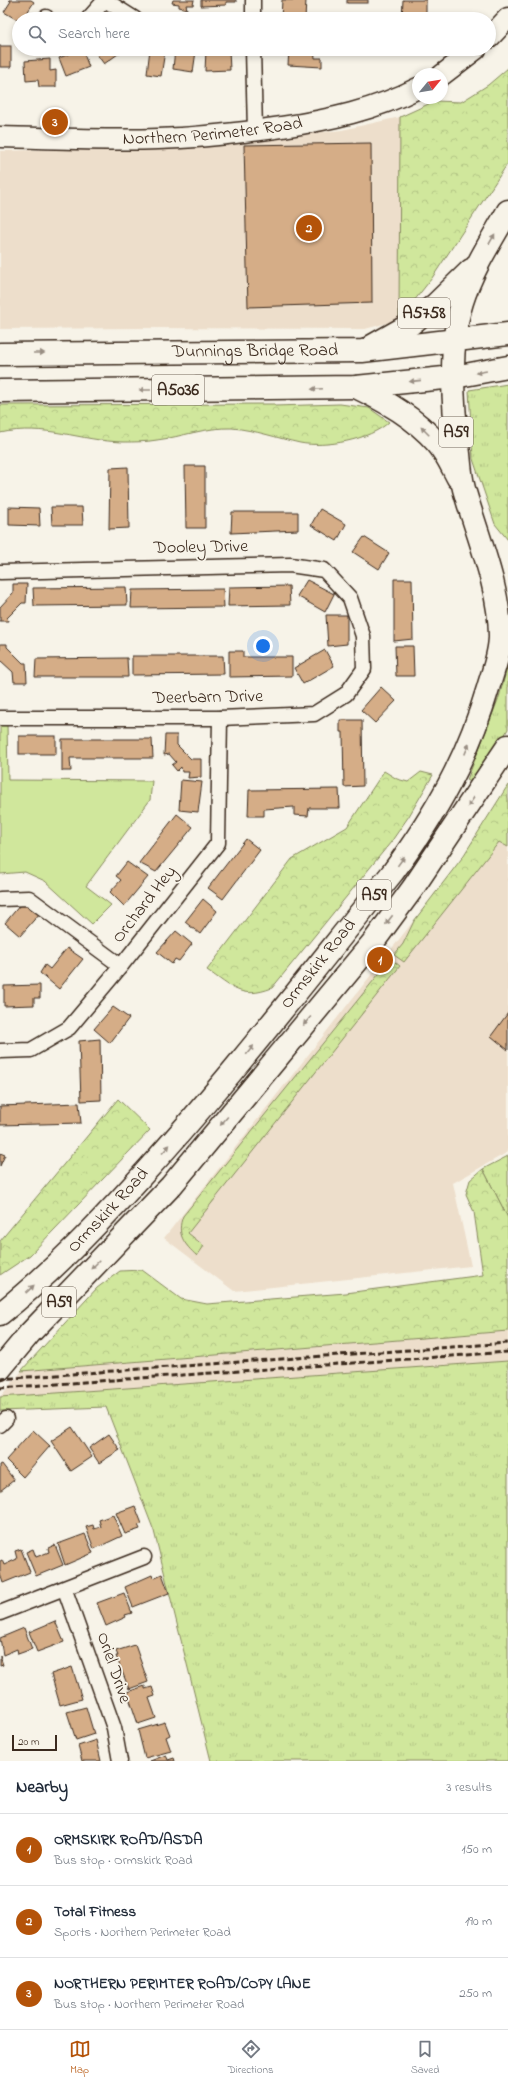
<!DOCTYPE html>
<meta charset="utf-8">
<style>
body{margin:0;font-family:"Indie Flower",sans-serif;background:#f6f6f7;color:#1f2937}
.compass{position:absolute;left:412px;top:68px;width:36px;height:36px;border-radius:50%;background:#fff;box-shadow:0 2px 6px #0003;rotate:60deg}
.scale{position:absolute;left:12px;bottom:10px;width:45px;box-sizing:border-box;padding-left:4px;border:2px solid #3b2a1e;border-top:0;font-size:11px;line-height:14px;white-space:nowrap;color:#3b2a1e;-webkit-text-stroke:3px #f7f3e8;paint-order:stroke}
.you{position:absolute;left:263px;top:646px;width:14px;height:14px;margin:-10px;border:3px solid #fff;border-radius:50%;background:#1a73e8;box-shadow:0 0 0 6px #1a73e833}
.badge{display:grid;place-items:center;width:26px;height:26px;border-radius:50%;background:#b45309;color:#fff;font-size:13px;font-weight:700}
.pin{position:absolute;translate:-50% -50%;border:2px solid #fff;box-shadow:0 1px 4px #0006}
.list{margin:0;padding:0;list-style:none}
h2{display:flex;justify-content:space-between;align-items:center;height:52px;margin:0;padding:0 16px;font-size:17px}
h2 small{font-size:13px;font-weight:400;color:#747a83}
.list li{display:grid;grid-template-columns:26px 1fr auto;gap:12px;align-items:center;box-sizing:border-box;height:72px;padding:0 16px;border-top:1px solid #e0e1e3}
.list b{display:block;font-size:15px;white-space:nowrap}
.list p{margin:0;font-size:13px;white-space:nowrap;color:#747a83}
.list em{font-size:13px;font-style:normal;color:#747a83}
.icon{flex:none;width:22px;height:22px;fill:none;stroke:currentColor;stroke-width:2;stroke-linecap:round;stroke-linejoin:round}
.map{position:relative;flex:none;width:508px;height:1761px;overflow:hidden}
.search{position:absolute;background:#fff;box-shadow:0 2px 6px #0003;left:12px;right:12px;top:12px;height:44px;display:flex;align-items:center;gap:10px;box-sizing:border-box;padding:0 14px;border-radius:22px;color:#747a83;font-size:15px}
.sheet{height:268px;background:#fff}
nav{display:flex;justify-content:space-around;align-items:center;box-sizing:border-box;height:56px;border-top:1px solid #e0e1e3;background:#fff;font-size:11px;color:#747a83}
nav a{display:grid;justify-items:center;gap:2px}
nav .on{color:#b45309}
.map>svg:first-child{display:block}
</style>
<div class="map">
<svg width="508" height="1761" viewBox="0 0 508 1761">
<defs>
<pattern id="grass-tufts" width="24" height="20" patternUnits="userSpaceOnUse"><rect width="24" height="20" fill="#d0e79c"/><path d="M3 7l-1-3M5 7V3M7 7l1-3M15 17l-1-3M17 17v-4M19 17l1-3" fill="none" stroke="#b4c686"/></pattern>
<pattern id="forest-crowns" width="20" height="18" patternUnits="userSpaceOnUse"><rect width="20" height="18" fill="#d0e79c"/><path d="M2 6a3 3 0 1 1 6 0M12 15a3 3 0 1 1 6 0" fill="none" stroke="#b4c686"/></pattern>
</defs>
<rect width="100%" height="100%" fill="#f7f3e8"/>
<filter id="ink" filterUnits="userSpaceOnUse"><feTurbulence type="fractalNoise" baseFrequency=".025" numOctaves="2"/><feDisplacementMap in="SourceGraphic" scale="8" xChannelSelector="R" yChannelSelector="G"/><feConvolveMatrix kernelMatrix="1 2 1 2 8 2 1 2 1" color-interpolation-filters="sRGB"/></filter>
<g filter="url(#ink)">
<g fill="#eddecb">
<polygon points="400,117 399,320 365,329 145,328 0,329 0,151 178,146 342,130"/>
<polygon points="508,801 508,1152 453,1183 471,1266 234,1291 164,1238"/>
<polygon points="508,1331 508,1361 0,1397 22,1371"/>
</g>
<g fill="url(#grass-tufts)" stroke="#86885d">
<polygon points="508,384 508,540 495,524 473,459 469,390"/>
<polygon points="508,665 508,729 476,785 467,780 499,697"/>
<polygon points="508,1156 508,1218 483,1169"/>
<polygon points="508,1361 508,1761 211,1761 154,1531 106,1407 0,1411 0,1397"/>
</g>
<g fill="url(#forest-crowns)" stroke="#86885d">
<polygon points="508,68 508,163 432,278 399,320 400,117 435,101 461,102 488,85"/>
<path d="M275,404v2l65,-2 29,4 20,14c-19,18 -64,26 -89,21 -23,-5 -45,-13 -68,-15 -26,-1 -51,9 -75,12 -11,2 -23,2 -34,2 -43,-1 -78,-19 -123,-9v-28z"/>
<path d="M384,771l13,8 11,3 13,-10 12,3 -24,41 -18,26 -119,146c-31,12 -40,-1 -65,-18l85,-111 55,-32z"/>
<polygon points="508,785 508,847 499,842 404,962 394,955 403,944 414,921 462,858"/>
<path d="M391,959l9,7 -212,267 16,13 -7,10c-13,-12 -21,-22 -14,-40z"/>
<polygon points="118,1099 150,1130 30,1255 0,1275 0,1241"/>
<polygon points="483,1169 508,1218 508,1331 21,1371 97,1288 120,1271 142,1270 181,1299 207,1304 346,1293 483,1275 474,1212 466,1194 470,1180"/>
</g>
<polygon fill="#d0e79c" stroke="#86885d" points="7,723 8,780 152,781 150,800 86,886 111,905 92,924 45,881 25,872 0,874 0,724"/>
<g fill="#d5ad87" stroke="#3b2a1e">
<polygon points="9,0 31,0 34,2 23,19 19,19 19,21 4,12 11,1"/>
<polygon points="173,0 194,0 193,5 186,5 187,9 179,7 179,4 172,3"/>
<polygon points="201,0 236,0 236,2 226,2 226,5 201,6"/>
<polygon points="282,0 306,0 305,19 281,19"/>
<rect x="347" y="0" width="21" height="3"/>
<polygon points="403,0 426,0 426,19 402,19"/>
<rect x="0" y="46" width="11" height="21"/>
<polygon points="82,49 89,67 66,76 59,58"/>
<polygon points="93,49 125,49 104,64"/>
<polygon points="150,49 165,51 161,76 147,74"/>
<polygon points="175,49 189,49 196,51 193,72 173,69"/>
<polygon points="289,49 314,49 315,58 322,58 322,67 288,65"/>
<polygon points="206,50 229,50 230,70 205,71"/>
<polygon points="50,59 50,71 56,70 56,87 39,87 38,80 26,81 25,61"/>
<polygon points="371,143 372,303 248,307 244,145"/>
<polygon points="185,466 205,466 205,528 186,528"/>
<polygon points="128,467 129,528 109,529 110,468"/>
<polygon points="9,507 39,508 40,526 9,525"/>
<polygon points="51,507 82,507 83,525 52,525"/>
<polygon points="320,509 346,524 337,541 311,525"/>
<polygon points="232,512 298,512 298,530 231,533"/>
<polygon points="364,537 389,553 379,569 353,552"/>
<polygon points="394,579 412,579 413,639 394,641"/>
<polygon points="307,580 334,594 325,612 297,596"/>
<polygon points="13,584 27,584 26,603 22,603 7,618 8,621 0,621 0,607 13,593"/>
<polygon points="289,586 290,605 228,606 229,587"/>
<polygon points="126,587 127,605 34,606 33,588"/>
<polygon points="223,589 224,607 131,608 132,590"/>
<polygon points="326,615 347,615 347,644 328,646"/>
<polygon points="0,644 7,644 7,647 23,663 26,663 27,682 14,682 13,672 0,660"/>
<polygon points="395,646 413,646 414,676 396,676"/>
<polygon points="325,650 334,666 303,684 294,668"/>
<polygon points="229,651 243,651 243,657 292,657 292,676 229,677"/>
<polygon points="132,656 223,656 224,674 132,675"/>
<polygon points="127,658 128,677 35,677 36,659"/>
<polygon points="381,687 396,701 375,723 361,710"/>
<polygon points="340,720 362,720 363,786 344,787 343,732 340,732"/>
<polygon points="165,735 177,735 177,745 191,759 201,759 201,777 188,778 189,772 182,772 181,767 177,771 172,765 176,762 169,754 164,755"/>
<rect x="19" y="736" width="37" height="18"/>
<polygon points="62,739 152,739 153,758 70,758 71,771 62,771"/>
<polygon points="181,780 202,782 198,812 179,810"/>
<polygon points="339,789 340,808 309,808 308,816 294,815 294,807 264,809 264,816 248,816 249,790"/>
<polygon points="177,814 193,827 156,872 139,863"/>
<polygon points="246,839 260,850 223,899 208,888"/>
<polygon points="127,862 148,877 124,906 110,892 121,880 116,876"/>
<polygon points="25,899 40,913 20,936 5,923"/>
<polygon points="203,899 217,911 200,934 185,922"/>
<polygon points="176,931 192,944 179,961 175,959 172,964 157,952"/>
<polygon points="67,948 83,959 59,989 40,973 45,965 50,969"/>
<polygon points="40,985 40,998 34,998 34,1005 4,1006 4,986"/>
<polygon points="113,1007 129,1018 110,1043 94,1029"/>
<polygon points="508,1013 508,1050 491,1036"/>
<polygon points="100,1039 101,1100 81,1101 79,1041"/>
<polygon points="79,1103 81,1123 0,1125 0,1106"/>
<polygon points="0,1153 5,1155 0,1166"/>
<polygon points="72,1427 92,1457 71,1471 51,1441"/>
<polygon points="33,1430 50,1446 23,1477 6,1460"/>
<polygon points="109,1434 120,1450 99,1463 89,1448"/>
<polygon points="2,1464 14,1480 0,1491 0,1465"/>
<polygon points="135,1506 142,1524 138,1525 140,1529 125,1534 116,1513"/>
<polygon points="113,1515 122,1536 94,1549 86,1527 93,1525 94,1529 101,1527 99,1520"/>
<polygon points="85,1534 93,1553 65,1565 58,1544"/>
<polygon points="55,1545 63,1565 36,1576 26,1552 33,1549 36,1557 49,1552 48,1548"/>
<polygon points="21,1549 30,1572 3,1583 0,1574 0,1561 2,1560 4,1565 17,1559 15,1551"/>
<polygon points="162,1574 169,1593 133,1607 125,1587 152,1575 153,1578"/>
<polygon points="124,1593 132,1613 125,1615 126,1617 106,1626 97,1603"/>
<polygon points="55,1621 64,1642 37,1652 29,1632"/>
<polygon points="24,1628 32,1649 18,1654 17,1649 3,1655 0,1638"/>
<polygon points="135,1645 148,1682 129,1689 116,1656 118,1656 116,1651"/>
<polygon points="0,1656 3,1665 0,1666"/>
<polygon points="72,1667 82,1699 60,1705 51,1674"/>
<polygon points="145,1686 145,1689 152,1687 155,1696 149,1698 156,1718 138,1724 127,1692"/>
<polygon points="86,1707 94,1734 76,1740 67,1712"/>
<polygon points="165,1722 170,1735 166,1737 171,1751 145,1758 138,1730"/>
<polygon points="96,1740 101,1761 82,1761 78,1746"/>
<polygon points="166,1755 168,1760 174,1758 175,1761 150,1761"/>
</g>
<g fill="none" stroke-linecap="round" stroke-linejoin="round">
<defs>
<g id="street">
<polyline points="105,0 135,19"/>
<polyline points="46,17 47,19"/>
<polyline points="88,19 105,0"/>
<polyline points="253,19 253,0"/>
<polyline points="253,49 255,131"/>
<polyline points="0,572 290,565 324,570 350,598 363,636 364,669 346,694 314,714 220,718 0,718"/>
<polyline points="0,899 29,898 121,966"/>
<polyline points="0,1051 31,1050 69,1028 121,966 218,843 220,718"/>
<polyline points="0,1425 6,1419"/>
<polyline points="65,1590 114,1728 120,1761"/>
<polyline points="0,1613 144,1557"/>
</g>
<g id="secondary">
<polyline points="489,38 508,18"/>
<polyline points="442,75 476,49"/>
<path id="s1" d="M0,137c52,1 106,4 158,2 41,-1 83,-6 124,-12 47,-7 93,-17 136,-39"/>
</g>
<g id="highway">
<polyline points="372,346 411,324 436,304 471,270"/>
<path id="s2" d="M0,354l362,-3 146,-17"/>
<path d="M356,387c31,15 58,30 81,56 9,10 15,24 21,35"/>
<polyline points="0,391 356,387 454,377 508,367"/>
<path id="s3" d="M0,1314c54,-43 101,-93 147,-144 86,-95 165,-198 246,-298 44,-60 74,-113 95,-184 5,-17 12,-34 12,-52 0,-48 -23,-101 -36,-147 -3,-11 -4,-24 -5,-35 -6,-45 -11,-108 3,-152 10,-32 29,-61 46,-91"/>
<polyline points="0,1369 30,1333 171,1186 374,941 413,888 508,746"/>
</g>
</defs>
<use href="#street" stroke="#3b2a1e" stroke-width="17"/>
<use href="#secondary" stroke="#3b2a1e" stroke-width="23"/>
<use href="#highway" stroke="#3b2a1e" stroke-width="25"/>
<use href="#street" stroke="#f7f3e8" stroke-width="14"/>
<use href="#secondary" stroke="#f7f3e8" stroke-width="20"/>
<use href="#highway" stroke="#f7f3e8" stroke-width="22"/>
<g stroke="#3b2a1e" stroke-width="3" stroke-dasharray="6 3" stroke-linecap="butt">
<polyline points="0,1379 508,1343"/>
<polyline points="0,1388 508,1352"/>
</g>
</g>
<defs><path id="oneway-solid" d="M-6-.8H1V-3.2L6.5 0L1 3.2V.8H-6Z"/></defs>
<g fill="#998e83">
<use href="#oneway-solid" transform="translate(492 239) rotate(-60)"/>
<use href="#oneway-solid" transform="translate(39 353)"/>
<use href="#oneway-solid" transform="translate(481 372) rotate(170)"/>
<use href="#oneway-solid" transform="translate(415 381) rotate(174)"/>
<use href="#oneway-solid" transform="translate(317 389) rotate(178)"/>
<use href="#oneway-solid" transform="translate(145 390) rotate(180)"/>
<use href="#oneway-solid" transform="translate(425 431) rotate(-135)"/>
<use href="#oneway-solid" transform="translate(467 749) rotate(-68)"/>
<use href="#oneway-solid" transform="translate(471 802) rotate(123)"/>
<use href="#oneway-solid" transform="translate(401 861) rotate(-54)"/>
<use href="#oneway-solid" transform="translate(389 920) rotate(127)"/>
<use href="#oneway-solid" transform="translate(307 1021) rotate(130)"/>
<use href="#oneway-solid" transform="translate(250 1050) rotate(-51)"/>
<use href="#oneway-solid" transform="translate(224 1121) rotate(130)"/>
<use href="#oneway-solid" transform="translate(166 1149) rotate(-48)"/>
<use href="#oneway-solid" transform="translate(95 1265) rotate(135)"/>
<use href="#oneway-solid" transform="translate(30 1289) rotate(-43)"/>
</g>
</g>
<g text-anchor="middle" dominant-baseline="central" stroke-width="3.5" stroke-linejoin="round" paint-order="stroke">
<g fill="#f7f3e8" stroke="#73665b" stroke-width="1">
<rect x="398" y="298" width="52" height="30" rx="3"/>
<rect x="152" y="375" width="52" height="30" rx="3"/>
<rect x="439" y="417" width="34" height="30" rx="3"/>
<rect x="357" y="880" width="34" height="30" rx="3"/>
<rect x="42" y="1287" width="34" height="30" rx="3"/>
</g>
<g font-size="17" font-weight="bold" fill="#3b2a1e">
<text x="424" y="313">A5758</text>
<text x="178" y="390">A5036</text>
<text x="456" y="432">A59</text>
<text x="374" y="895">A59</text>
<text x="59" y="1302">A59</text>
</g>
<g font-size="18" fill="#3b2a1e" stroke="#f7f3e8">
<text stroke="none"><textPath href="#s1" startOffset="213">Northern Perimeter Road</textPath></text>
<text stroke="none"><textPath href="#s2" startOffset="255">Dunnings Bridge Road</textPath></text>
<text transform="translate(201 548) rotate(-1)">Dooley Drive</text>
<text transform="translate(208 698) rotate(-1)">Deerbarn Drive</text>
<text transform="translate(145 905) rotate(-52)">Orchard Hey</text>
<text stroke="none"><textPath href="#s3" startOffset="474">Ormskirk Road</textPath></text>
<text stroke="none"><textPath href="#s3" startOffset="150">Ormskirk Road</textPath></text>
<text transform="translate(113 1668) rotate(71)">Oriel Drive</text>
</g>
</g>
</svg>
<svg class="compass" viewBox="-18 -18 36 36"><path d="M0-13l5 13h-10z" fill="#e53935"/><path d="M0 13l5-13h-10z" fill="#747a83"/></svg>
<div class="scale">20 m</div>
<div class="you"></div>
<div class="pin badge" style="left:380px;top:960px">1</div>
<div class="pin badge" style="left:309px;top:228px">2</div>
<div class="pin badge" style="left:55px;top:122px">3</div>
<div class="search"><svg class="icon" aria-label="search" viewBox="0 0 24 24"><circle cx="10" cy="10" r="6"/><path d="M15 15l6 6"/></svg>Search here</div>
</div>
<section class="sheet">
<h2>Nearby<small>3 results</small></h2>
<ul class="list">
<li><span class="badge">1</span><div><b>ORMSKIRK ROAD/ASDA</b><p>Bus stop · Ormskirk Road</p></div><em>150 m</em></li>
<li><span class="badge">2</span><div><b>Total Fitness</b><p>Sports · Northern Perimeter Road</p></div><em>190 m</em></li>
<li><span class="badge">3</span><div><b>NORTHERN PERIMTER ROAD/COPY LANE</b><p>Bus stop · Northern Perimeter Road</p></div><em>250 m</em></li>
</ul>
</section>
<nav>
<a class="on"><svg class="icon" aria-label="map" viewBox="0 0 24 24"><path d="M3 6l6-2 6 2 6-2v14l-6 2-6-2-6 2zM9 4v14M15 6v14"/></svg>Map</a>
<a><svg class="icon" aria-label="directions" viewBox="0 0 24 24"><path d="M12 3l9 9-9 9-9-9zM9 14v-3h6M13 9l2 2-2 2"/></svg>Directions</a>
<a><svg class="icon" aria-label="saved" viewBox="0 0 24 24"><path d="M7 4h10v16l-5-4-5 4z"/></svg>Saved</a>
</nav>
